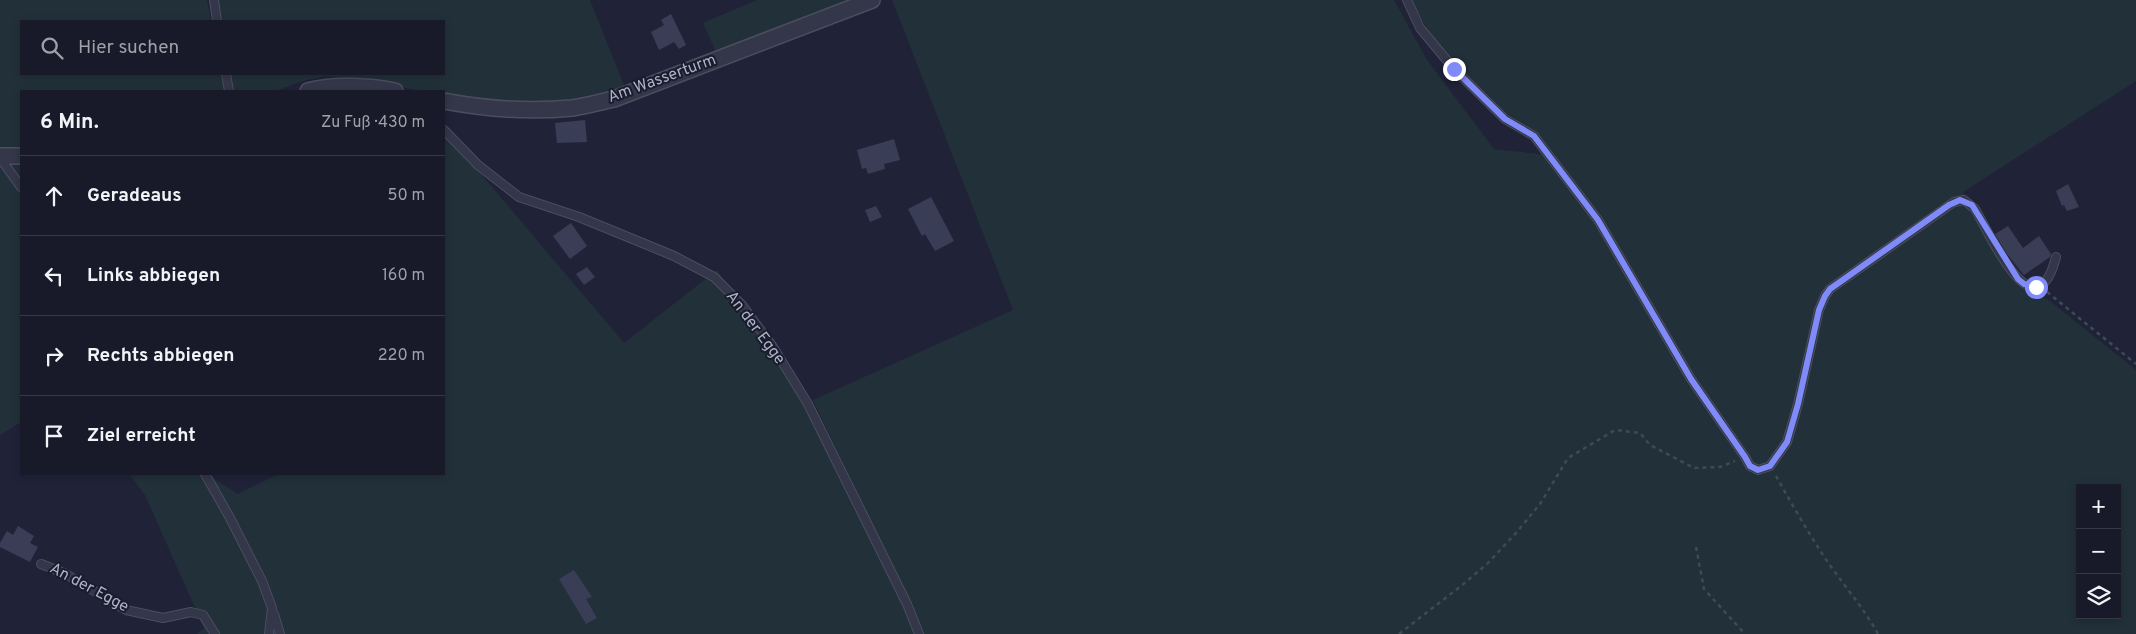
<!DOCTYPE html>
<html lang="de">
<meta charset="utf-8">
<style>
body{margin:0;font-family:Overpass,sans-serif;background:#212332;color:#f1f3f6}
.controls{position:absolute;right:15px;bottom:15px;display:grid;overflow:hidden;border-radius:0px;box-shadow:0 2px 8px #0003}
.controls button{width:45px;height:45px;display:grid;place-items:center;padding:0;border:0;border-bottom:1px solid #363847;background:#181a2a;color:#f1f3f6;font:25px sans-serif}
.stop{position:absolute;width:15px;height:15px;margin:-11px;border:4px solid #7f8bf9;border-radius:50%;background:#fff}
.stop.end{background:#7f8bf9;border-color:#fff;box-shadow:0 1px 5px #0008}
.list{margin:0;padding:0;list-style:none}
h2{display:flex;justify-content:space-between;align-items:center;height:65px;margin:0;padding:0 20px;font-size:21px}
h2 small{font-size:16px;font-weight:400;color:#9fa1a8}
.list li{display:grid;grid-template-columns:32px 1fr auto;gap:15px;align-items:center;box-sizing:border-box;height:80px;padding:0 20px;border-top:1px solid #363847}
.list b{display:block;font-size:19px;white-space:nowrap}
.list em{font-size:16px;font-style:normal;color:#9fa1a8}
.icon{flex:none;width:28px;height:28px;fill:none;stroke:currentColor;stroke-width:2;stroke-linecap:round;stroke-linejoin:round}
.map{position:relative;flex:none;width:2136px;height:634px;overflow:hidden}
.search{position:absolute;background:#181a2a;box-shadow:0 2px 8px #0003;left:20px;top:20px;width:425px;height:55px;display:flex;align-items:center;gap:12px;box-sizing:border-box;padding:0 18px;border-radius:0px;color:#9fa1a8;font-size:19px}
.panel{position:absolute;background:#181a2a;box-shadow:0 2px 8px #0003;left:20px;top:90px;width:425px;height:385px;border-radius:0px}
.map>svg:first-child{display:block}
</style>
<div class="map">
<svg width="2136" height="634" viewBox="0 0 2136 634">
<rect width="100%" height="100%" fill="#202338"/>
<g fill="#223039" fill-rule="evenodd">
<polygon points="0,0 207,0 211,21 21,21 21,74 221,74 224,91 21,91 21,151 0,150"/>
<path d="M218,0h372l36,90c-16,4 -32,9 -48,11 -40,7 -95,1 -134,-6v-4h-19l-100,-15 -26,6 -23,9h-44l-3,-17h215v-53h-223z"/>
<polygon points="757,0 854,0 717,54 703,23"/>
<path d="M892,0h502l33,60 67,89 62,7 -20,-24 -31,-20 -59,-57 -19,-27 -16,-28h725v81l-173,111 43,78 17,19 27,12 86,69v264h-1213l-12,-29 -98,-205 200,-90zM2080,488h37v127h-37z"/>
<polygon points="444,127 475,167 624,343 717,270 804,403 905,605 915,634 284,634 266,579 281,634 197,634 204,628 145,495 129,474 206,474 238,494 278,474 444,474"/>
<polygon points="0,160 21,160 21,422 0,435"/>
</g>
<g fill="#393d56">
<polygon points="671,14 686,45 679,49 674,42 659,50 651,32 664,25 661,20"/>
<polygon points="585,120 587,142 557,143 555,123"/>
<polygon points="894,139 900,160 884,164 885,169 868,174 866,168 862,169 857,150"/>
<polygon points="2068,184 2079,207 2067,211 2064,205 2062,206 2056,191"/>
<polygon points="931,197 954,241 935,251 925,234 922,236 908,209"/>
<polygon points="876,206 882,217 870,222 865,210"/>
<polygon points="571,223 587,246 570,259 553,236"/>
<polygon points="2008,226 2023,248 2039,236 2051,254 2050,257 2024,275 2006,253 1995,234"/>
<polygon points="587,267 595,277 584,285 576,274"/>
<polygon points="18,526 34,536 30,543 38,547 30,562 0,547 0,543 7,531 13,535"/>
<polygon points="574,570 592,597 586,599 597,618 586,624 559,579"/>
</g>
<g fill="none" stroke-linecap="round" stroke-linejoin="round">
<defs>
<g id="lane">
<polyline points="214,0 217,21"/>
<path d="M1407,0l13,28 34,41 51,50 29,17 64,84 93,159 54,78 5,9 8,4 12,-4 17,-24 11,-38 21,-94 6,-14 5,-7 124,-87 10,-2 11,9c15,25 60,129 81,48"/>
<polyline points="226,74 229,91"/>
<polyline points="444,130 478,165 519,197 579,217 674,256 714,277 742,305 773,347 808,404 907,604 919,634"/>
<polyline points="0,158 21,187"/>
<polyline points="205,474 230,518 262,581 272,608 269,634"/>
<polyline points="41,564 64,573 126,610 163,618 191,612 203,615 215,634"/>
<polyline points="274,614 280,634"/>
</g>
<g id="street">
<path d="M308,91c24,-7 62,-5 87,0"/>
<path d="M444,101c42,8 86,11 128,7 14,-2 28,-6 42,-9l258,-99"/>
<polyline points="0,156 21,156"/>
</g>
</defs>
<use href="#lane" stroke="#4b4e60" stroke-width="10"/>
<use href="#street" stroke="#4b4e60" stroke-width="18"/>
<g stroke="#3d4b54" stroke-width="2.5" stroke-dasharray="4 4" stroke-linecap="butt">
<polyline points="2047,292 2136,364"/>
<path d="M1776,476c14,25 29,51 45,76 18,28 41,53 57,82"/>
<polyline points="1696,547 1704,589 1745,634"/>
<polyline points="1399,634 1461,586 1487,564 1516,533 1540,504 1568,458 1615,430 1640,433 1650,445 1694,468 1720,467 1735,461"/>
</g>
<use href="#lane" stroke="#343649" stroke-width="8"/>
<use href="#street" stroke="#343649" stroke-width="15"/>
</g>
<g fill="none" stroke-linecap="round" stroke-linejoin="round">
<polyline stroke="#7f8bf9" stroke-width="6" points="1454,69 1505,119 1534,136 1598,220 1691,379 1745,457 1750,466 1758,470 1770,466 1787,442 1798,404 1819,310 1825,296 1830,289 1949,205 1960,200 1972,205 2018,279 2024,284 2036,287"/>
</g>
<g text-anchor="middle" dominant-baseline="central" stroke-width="4" stroke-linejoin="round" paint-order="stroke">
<g font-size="16" fill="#aeb0c5" stroke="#191c2d">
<text transform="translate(662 79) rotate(-20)">Am Wasserturm</text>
<text transform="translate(755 328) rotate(53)">An der Egge</text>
<text transform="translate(89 588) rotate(28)">An der Egge</text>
</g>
</g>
</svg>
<div class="controls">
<button>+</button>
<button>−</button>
<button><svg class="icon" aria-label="layers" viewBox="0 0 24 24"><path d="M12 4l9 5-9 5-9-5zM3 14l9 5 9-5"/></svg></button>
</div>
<div class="stop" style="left:2036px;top:287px"></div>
<div class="stop end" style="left:1454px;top:69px"></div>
<div class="search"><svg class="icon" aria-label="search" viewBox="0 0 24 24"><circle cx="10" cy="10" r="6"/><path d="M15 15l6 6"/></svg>Hier suchen</div>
<section class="panel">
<h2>6 Min.<small>Zu Fuß · 430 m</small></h2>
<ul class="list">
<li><svg class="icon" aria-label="ahead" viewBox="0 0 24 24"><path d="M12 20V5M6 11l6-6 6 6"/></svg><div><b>Geradeaus</b></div><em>50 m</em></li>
<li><svg class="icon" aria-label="left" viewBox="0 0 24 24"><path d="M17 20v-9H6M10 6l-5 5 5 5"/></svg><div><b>Links abbiegen</b></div><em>160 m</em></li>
<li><svg class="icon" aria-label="right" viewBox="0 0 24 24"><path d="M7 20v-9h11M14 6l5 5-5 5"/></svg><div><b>Rechts abbiegen</b></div><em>220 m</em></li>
<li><svg class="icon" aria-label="arrive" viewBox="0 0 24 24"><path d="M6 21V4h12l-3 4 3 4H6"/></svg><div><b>Ziel erreicht</b></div></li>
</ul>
</section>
</div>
